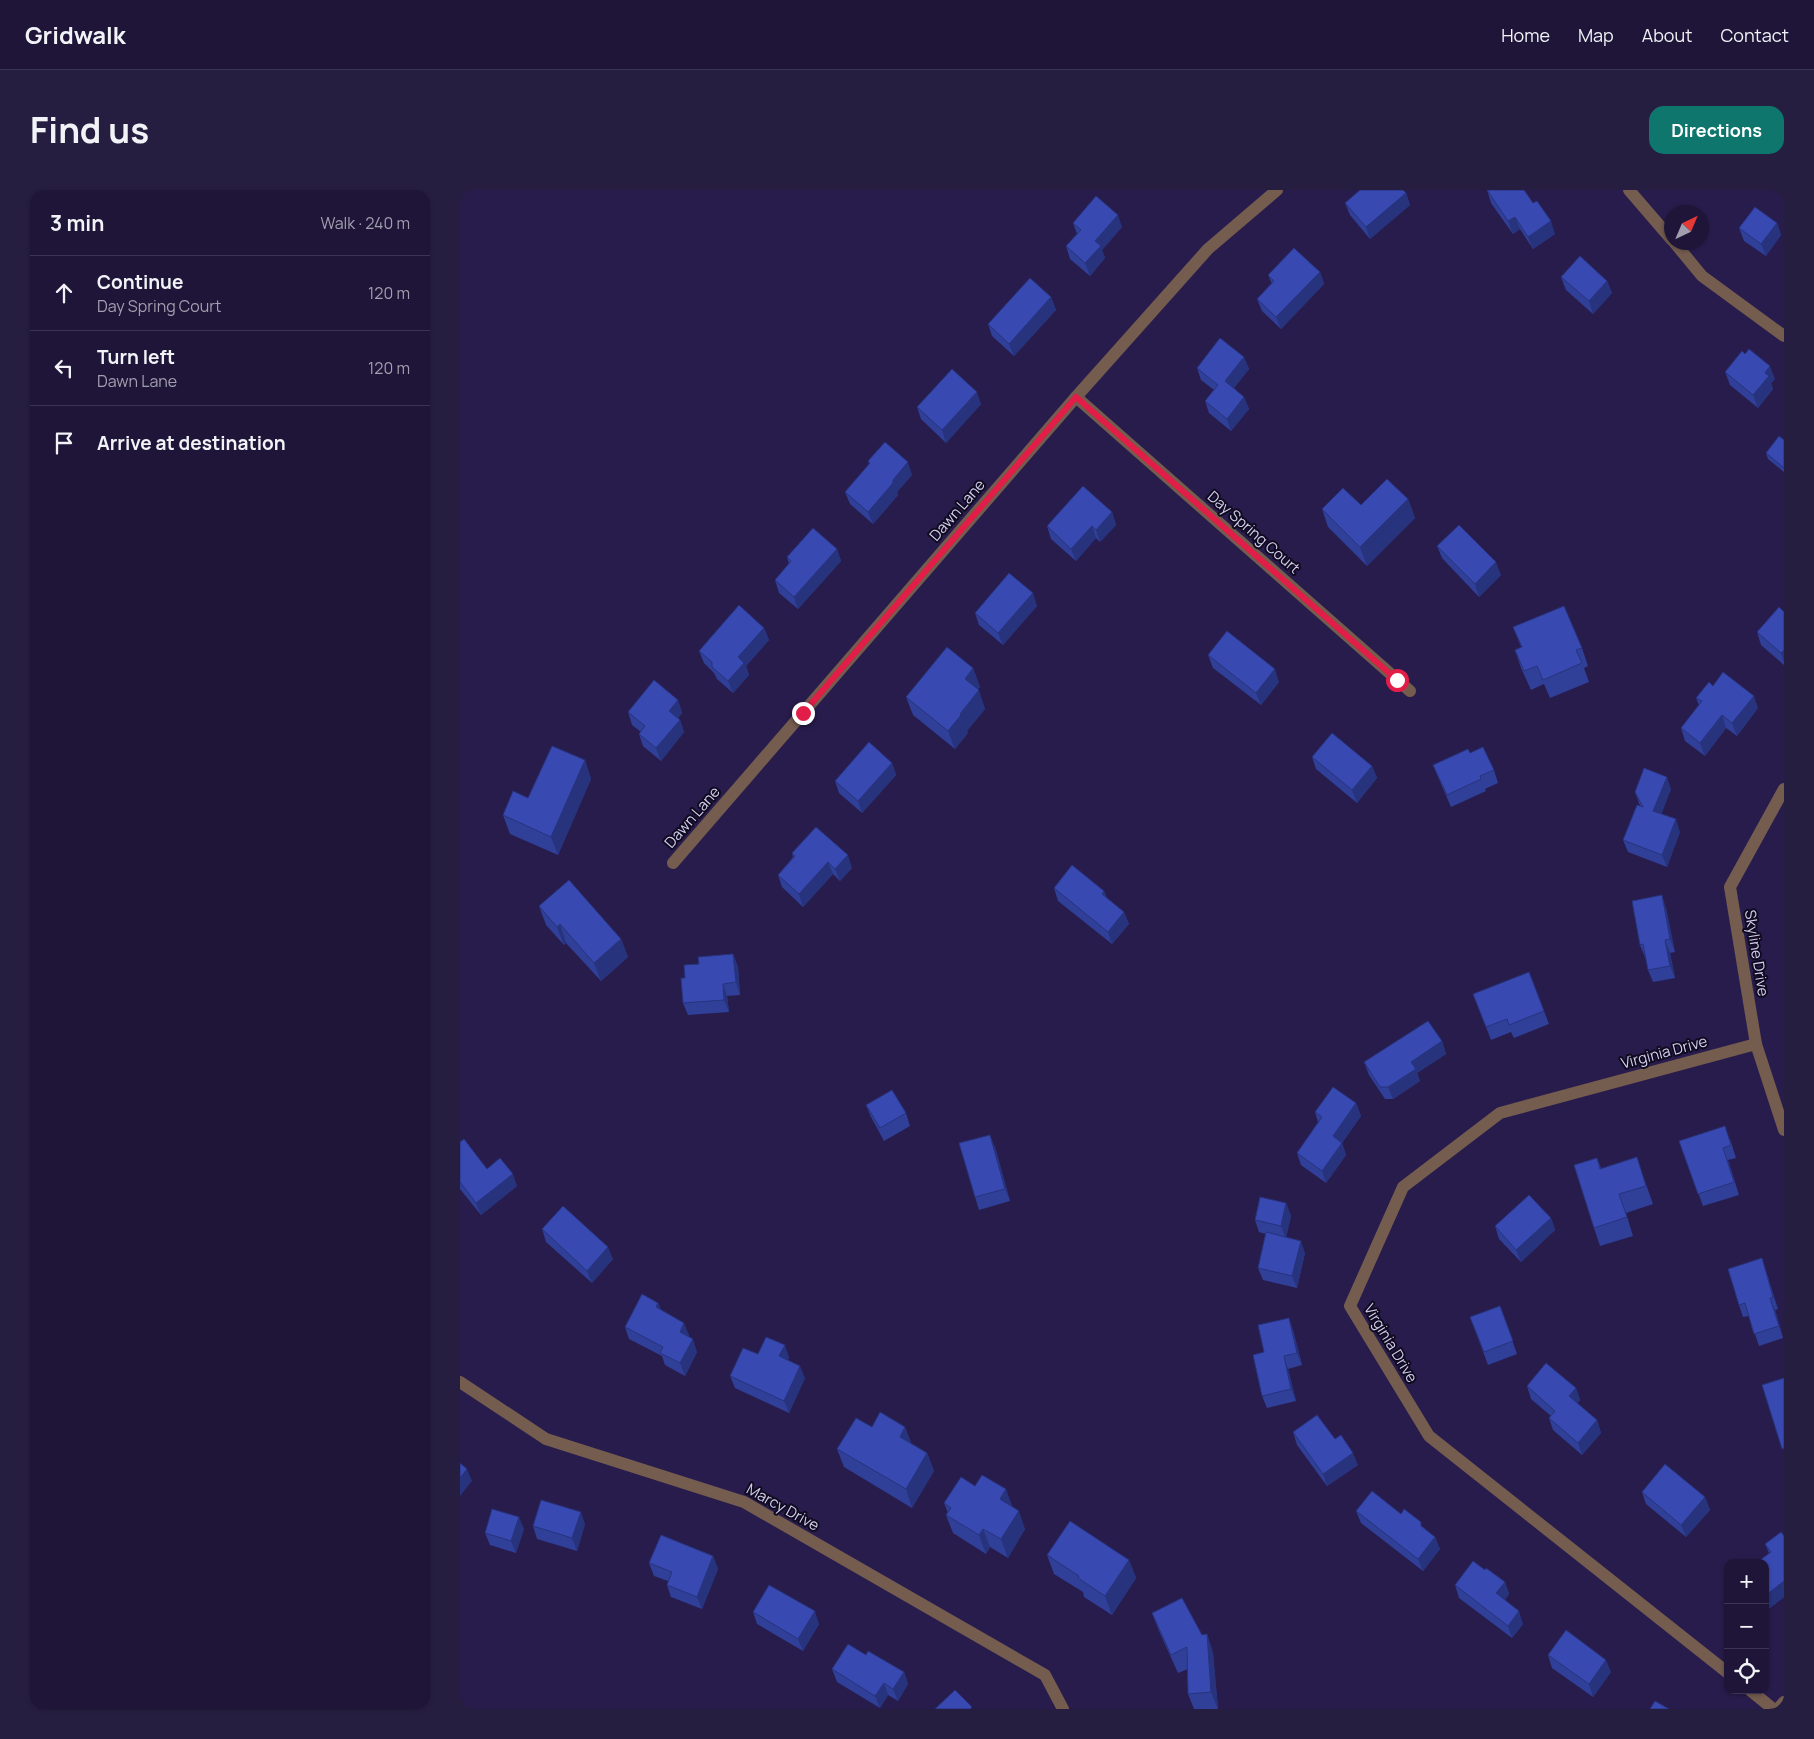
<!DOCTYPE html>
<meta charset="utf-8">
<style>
body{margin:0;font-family:Manrope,sans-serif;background:#261e41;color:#f1f3f6}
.controls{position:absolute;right:15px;bottom:15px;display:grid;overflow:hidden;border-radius:10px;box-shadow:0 1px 4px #0004}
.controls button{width:45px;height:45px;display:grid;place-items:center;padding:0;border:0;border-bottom:1px solid #3c3453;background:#1e1539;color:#f1f3f6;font:25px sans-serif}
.compass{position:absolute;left:1204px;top:15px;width:45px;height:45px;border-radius:50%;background:#1e1539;box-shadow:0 1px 4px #0004;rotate:44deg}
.stop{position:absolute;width:15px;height:15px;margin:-11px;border:4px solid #e11d48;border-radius:50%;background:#fff}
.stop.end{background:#e11d48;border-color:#fff;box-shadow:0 1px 5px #0008}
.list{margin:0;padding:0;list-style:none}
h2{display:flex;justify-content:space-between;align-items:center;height:65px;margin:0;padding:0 20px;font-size:21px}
h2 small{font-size:16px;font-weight:400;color:#a19fae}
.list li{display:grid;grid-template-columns:32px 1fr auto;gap:15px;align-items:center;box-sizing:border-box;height:75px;padding:0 20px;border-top:1px solid #3c3453}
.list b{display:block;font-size:19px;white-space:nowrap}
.list p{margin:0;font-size:16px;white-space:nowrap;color:#a19fae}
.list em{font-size:16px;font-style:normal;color:#a19fae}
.icon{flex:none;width:28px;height:28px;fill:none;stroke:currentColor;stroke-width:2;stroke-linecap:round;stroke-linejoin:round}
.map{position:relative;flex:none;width:1324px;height:1519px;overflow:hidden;border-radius:15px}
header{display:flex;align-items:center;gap:30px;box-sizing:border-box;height:70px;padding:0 25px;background:#1e1539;border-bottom:1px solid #3c3453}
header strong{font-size:24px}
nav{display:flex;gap:28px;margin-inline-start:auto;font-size:18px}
.intro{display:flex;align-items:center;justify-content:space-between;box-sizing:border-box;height:120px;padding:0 30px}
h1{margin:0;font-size:35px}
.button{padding:12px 22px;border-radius:15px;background:#0f766e;color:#fff;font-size:18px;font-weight:700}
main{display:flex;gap:30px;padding:0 30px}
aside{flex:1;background:#1e1539;border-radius:15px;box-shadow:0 1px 4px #0004}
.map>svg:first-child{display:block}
</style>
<header>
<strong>Gridwalk</strong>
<nav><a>Home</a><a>Map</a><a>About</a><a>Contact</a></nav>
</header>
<div class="intro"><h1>Find us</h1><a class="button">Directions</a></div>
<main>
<aside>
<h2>3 min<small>Walk · 240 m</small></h2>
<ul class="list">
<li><svg class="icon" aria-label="ahead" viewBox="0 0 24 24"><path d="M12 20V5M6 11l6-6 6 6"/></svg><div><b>Continue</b><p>Day Spring Court</p></div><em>120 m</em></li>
<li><svg class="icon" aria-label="left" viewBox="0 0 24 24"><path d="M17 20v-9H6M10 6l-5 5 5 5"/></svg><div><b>Turn left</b><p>Dawn Lane</p></div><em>120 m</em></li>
<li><svg class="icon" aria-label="arrive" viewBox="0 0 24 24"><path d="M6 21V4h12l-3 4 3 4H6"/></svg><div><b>Arrive at destination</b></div></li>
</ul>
</aside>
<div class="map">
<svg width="1324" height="1519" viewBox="0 0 1324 1519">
<rect width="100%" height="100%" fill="#281c4c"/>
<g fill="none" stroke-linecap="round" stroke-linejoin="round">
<g stroke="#745c4f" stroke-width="12">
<polyline points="1169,0 1212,50"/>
<polyline points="1214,52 1242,86 1324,146"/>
<polyline points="616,207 950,501"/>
<polyline points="1324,599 1270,697 1296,854 1324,940"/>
<polyline points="213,673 616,207 748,59 817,0"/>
<polyline points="0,1192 86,1249 284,1312 585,1485 603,1519"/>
<polyline points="1268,1483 969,1246 890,1116 943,997 1040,923 1296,854"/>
<polyline points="1290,1500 1313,1519"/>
<polyline points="1318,1519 1324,1512"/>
</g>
</g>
<g fill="#303f98">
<polygon points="1027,0 1095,44 1073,59 1060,39 1053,44 1031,13"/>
<polygon points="946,3 950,15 910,49 890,25 885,13"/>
<polygon points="613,33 662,37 642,60 645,68 630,86 610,69 606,56 617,44"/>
<polygon points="1317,33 1321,45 1306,66 1284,51 1279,38"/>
<polygon points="860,82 864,94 821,139 802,121 797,109 812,94 808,85"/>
<polygon points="1101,87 1147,91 1152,103 1133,124 1106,100"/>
<polygon points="591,107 596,120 554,166 532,146 528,134"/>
<polygon points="784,167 789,179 774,198 784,207 789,219 771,241 749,223 745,211 754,200 741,190 737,178"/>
<polygon points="1265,182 1315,189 1311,193 1313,199 1298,218 1270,195"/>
<polygon points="521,214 486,253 461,229 457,217"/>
<polygon points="1324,250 1324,282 1308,269 1306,263"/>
<polygon points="408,271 452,285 437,302 438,305 413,334 390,314 385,302 409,274"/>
<polygon points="948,309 955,328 907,376 868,337 862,319"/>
<polygon points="652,322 656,335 640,352 636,348 616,371 591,349 587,336"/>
<polygon points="977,356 1041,385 1019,407 982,368"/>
<polygon points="377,359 381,371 338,419 319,403 315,390 329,374 327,367"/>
<polygon points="577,416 543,455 519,435 515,423"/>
<polygon points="1324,422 1324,475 1301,455 1297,442"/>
<polygon points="1053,437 1122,458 1128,476 1124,478 1129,492 1090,508 1084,494 1071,500 1061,478 1055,460 1061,457"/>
<polygon points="304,438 309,450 286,476 289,485 273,503 257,489 254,483 244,473 239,461"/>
<polygon points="748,465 819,492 801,515 753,478"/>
<polygon points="513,478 520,497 518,499 525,519 507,541 508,543 495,559 453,525 446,507"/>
<polygon points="1236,508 1298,518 1277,546 1266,538 1245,566 1225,551 1221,538 1239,515"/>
<polygon points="218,510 222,523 218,528 220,530 224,542 201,571 183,556 179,544 181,542 172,535 168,522"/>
<polygon points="1010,563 1034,580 1038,593 1025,599 1026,601 991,617 978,587 973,575"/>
<polygon points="852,567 912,576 917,588 897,613 856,579"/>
<polygon points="125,570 131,589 98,665 50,644 43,625"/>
<polygon points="432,573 436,585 402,623 379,603 375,591"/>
<polygon points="1211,599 1201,624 1220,642 1207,677 1168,662 1163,650 1180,616 1175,602"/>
<polygon points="332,663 392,678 380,691 373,684 343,717 322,697 318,685 333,667"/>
<polygon points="594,698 644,701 647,708 664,722 669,734 652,754 598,711"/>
<polygon points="79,716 161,749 168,767 141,791 106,753 104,755 86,735"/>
<polygon points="1206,718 1215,762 1210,763 1215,788 1193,792 1188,780 1186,767 1185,767 1180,755"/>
<polygon points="273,764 278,777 280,805 267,806 269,822 228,825 223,813 225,788 239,774"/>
<polygon points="1013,804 1084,821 1089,834 1054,848 1051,842 1031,850"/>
<polygon points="982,851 986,864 957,883 960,891 933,909 925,909 909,885 904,872"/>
<polygon points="896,913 901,926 882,953 886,965 866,993 841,975 837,963 858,932 855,922"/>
<polygon points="406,915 446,923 450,936 424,951 411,927"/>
<polygon points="1270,949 1276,968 1268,970 1279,1005 1243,1016 1219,951"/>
<polygon points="0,952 27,979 57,996 21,1025 0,999"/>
<polygon points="535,957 550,1011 519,1020 515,1007"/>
<polygon points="1137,968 1141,978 1183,986 1193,1014 1166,1023 1173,1046 1140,1056 1134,1038"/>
<polygon points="826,1013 831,1026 826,1047 845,1063 837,1098 803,1090 798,1078 806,1044 799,1042 795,1030"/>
<polygon points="1091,1028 1095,1040 1061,1072 1039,1049 1035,1036"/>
<polygon points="82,1039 153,1069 132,1093 86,1052"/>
<polygon points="1302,1068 1318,1119 1315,1120 1323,1148 1299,1156 1289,1126 1283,1127 1279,1115"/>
<polygon points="198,1113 201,1120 229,1145 228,1147 237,1162 225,1186 205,1175 202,1166 169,1149 165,1137"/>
<polygon points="1040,1116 1057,1164 1028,1175 1010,1127"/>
<polygon points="833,1140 842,1175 828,1179 836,1211 807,1218 802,1206 804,1162"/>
<polygon points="298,1164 329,1167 328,1170 345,1188 329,1223 275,1198 270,1186"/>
<polygon points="1067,1196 1116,1198 1120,1210 1117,1214 1137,1230 1141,1243 1122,1265 1093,1240 1089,1228 1091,1226 1071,1209"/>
<polygon points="412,1237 445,1237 451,1253 467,1263 474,1281 452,1318 384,1277 377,1259"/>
<polygon points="833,1242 875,1249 898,1275 867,1296 837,1255"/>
<polygon points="515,1296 552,1317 565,1339 548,1368 530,1357 526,1364 493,1343 486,1325 488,1323 484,1313"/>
<polygon points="1182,1302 1245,1307 1250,1320 1226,1347 1186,1314"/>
<polygon points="896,1321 941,1324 963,1337 975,1347 980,1359 963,1381 901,1333"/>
<polygon points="125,1334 117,1361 77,1349 73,1336"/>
<polygon points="64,1339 56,1363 30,1355 25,1343"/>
<polygon points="1324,1346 1324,1407 1306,1421 1305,1373 1309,1363 1305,1354"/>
<polygon points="587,1365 669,1370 676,1388 652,1425 624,1407 623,1402 594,1384"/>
<polygon points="253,1366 258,1379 242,1419 211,1407 207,1395 208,1391 194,1386 189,1373"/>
<polygon points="1025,1380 1045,1392 1049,1404 1045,1410 1063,1434 1052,1448 999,1408 995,1395"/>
<polygon points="293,1422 359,1434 343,1461 297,1434"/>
<polygon points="692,1423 742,1445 747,1444 753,1463 758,1519 734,1519 728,1504 728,1479 718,1483 699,1441"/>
<polygon points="406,1465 444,1482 448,1494 438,1511 428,1505 420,1518 377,1492 372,1479"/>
<polygon points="1088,1465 1151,1482 1133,1507 1092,1478"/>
</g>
<g fill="#27337c">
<polygon points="946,3 950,15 910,49 906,37"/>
<polygon points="658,25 662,37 642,60 645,68 630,86 625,73 635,51"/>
<polygon points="1055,27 1060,39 1053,44 1048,31"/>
<polygon points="1091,31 1095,44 1073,59 1068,47"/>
<polygon points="1317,33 1321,45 1306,66 1301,54"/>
<polygon points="860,82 864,94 821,139 816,127"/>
<polygon points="1147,91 1152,103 1133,124 1129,111"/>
<polygon points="591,107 596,120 554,166 549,154"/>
<polygon points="784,167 789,179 769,204 765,191"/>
<polygon points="1310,176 1315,189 1311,193 1313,199 1298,218 1293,205 1305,183"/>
<polygon points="517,202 521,214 486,253 482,240"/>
<polygon points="784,207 789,219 771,241 767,229"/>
<polygon points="448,272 452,285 437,302 438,305 413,334 408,322 433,290"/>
<polygon points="948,309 955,328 907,376 900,357"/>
<polygon points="652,322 656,335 640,352 636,340"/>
<polygon points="632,336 636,348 616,371 611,359"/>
<polygon points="377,359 381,371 338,419 334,407"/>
<polygon points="1036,372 1041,385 1019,407 1015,394"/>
<polygon points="573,403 577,416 543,455 538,443"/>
<polygon points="304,438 309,450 286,476 289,485 273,503 268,491 278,467"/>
<polygon points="1324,460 1324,472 1321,463"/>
<polygon points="513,478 520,497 511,507 505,489"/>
<polygon points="815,479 819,492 801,515 796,503"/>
<polygon points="519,500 525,519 507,541 508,543 495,559 488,541 500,524"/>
<polygon points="1294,506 1298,518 1277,546 1272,533"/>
<polygon points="218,510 222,523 214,533 209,521"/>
<polygon points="1262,525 1266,538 1245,566 1240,553"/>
<polygon points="220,530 224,542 201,571 196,558"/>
<polygon points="125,570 131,589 98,665 91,647"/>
<polygon points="432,573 436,585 402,623 398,611"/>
<polygon points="912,576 917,588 897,613 892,600"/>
<polygon points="1207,587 1211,599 1198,633 1193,621"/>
<polygon points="1216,629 1220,642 1207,677 1202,665"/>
<polygon points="388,665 392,678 380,691 375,679"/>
<polygon points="368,672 373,684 343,717 339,704"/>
<polygon points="644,701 649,713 642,704"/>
<polygon points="1202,705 1206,718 1215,762 1210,749"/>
<polygon points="664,722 669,734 652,754 648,742"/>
<polygon points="100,734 106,753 104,755 97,737"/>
<polygon points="161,749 168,767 141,791 134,773"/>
<polygon points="1205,750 1210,763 1215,788 1210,776"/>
<polygon points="273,764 278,777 280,805 276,792"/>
<polygon points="263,794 267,806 269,822 264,810"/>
<polygon points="982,851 986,864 957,883 960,891 933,909 928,897 951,872"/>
<polygon points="896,913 901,926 882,953 886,965 866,993 862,981 873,946"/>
<polygon points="530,945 535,957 550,1011 545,999"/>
<polygon points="53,984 57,996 21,1025 16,1013"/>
<polygon points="826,1013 831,1026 826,1049 821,1036"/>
<polygon points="1091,1028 1095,1040 1061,1072 1056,1060"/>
<polygon points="841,1051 845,1063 837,1098 832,1086"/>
<polygon points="148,1057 153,1069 132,1093 127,1081"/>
<polygon points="1302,1068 1306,1081 1318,1119 1313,1107"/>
<polygon points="1310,1108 1315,1120 1323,1148 1319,1136"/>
<polygon points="198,1113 203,1125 196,1117"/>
<polygon points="829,1128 833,1140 842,1175 837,1163"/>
<polygon points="224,1133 229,1145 224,1154 220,1142"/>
<polygon points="233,1149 237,1162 225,1186 220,1173"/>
<polygon points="325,1155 329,1167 324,1179 319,1166"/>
<polygon points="824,1166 828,1179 836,1211 831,1199"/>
<polygon points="340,1176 345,1188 329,1223 324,1211"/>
<polygon points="1116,1198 1120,1210 1113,1219 1109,1206"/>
<polygon points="1137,1230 1141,1243 1122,1265 1118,1253"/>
<polygon points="445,1237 452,1255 440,1247"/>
<polygon points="467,1263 474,1281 452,1318 446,1299"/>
<polygon points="893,1263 898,1275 867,1296 863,1284"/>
<polygon points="7,1279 12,1291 0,1306 0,1288"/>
<polygon points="546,1299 553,1318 540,1309"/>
<polygon points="1245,1307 1250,1320 1226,1347 1221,1335"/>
<polygon points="559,1321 565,1339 548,1368 541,1349"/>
<polygon points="121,1322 125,1334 117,1361 112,1348"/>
<polygon points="59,1327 64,1339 56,1363 51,1351"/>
<polygon points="523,1339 530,1357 526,1364 519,1345"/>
<polygon points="975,1347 980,1359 963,1381 958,1369"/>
<polygon points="253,1366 258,1379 242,1419 237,1407"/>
<polygon points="669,1370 676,1388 652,1425 645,1406"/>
<polygon points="1324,1391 1324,1407 1306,1421 1305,1406"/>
<polygon points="1045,1392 1049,1404 1041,1416 1036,1403"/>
<polygon points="355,1421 359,1434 343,1461 338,1449"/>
<polygon points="1059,1421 1063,1434 1052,1448 1048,1436"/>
<polygon points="747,1444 753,1463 758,1519 751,1502"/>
<polygon points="1146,1470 1151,1482 1133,1507 1129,1494"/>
<polygon points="444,1482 448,1494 438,1511 433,1499"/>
<polygon points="424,1493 428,1505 420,1518 415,1506"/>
</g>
<g fill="#3849b1" stroke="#27337c">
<polygon points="900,0 943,0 946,3 906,37 885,13"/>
<polygon points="1027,0 1064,0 1073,13 1077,11 1091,31 1068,47 1055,27 1048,31"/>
<polygon points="636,6 658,25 635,51 641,56 625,73 606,56 621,40 613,33"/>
<polygon points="1295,17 1317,33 1301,54 1279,38"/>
<polygon points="834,58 860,82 816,127 797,109 814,91 808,85"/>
<polygon points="1120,66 1147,91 1129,111 1101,87"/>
<polygon points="570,88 591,107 549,154 528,134"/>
<polygon points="760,148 784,167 765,191 784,207 767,229 745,211 758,195 737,178"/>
<polygon points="1289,159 1310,176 1305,183 1309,186 1293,205 1265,182 1282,161 1285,164"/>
<polygon points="492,179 517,202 482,240 457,217"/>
<polygon points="1319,246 1324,250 1324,278 1306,263"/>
<polygon points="425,252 448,272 433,290 433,293 408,322 385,302 410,273 408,271"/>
<polygon points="927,289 948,309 900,357 862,319 883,298 901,315"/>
<polygon points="623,296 652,322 636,340 632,336 611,359 587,336"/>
<polygon points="999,335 1036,372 1015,394 977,356"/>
<polygon points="353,338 377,359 334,407 315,390 331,371 327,367"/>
<polygon points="549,383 573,403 538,443 515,423"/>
<polygon points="279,415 304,438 278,467 284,473 268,491 252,477 252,472 239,461"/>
<polygon points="1104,416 1122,458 1116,460 1122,473 1083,490 1077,476 1064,481 1055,460 1062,457 1053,437"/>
<polygon points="1319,417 1324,422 1324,460 1321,463 1297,442"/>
<polygon points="767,441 815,479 796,503 748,465"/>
<polygon points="487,457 513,478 505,489 519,500 500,524 501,525 488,541 446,507"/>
<polygon points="1263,482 1294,506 1272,533 1262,525 1240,553 1221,538 1242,511 1236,508 1249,492 1253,496"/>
<polygon points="194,490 218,510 209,521 220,530 196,558 179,544 185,536 168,522"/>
<polygon points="872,543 912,576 892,600 852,567"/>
<polygon points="409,552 432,573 398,611 375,591"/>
<polygon points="92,556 125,570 91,647 43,625 53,601 68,608"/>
<polygon points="1023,557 1034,580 1020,586 1021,589 987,605 973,575 1008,559 1010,563"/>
<polygon points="1184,578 1207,587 1193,621 1216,629 1202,665 1163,650 1177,615 1183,617 1175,602"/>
<polygon points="356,637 388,665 375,679 368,672 339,704 318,685 335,666 332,663"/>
<polygon points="612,675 644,701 642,704 664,722 648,742 594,698"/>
<polygon points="109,690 161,749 134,773 100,734 97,737 79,716"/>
<polygon points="1202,705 1210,749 1205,750 1210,776 1188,780 1183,754 1180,755 1172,711"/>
<polygon points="273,764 276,792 263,794 264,810 223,813 221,788 225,788 224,775 239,774 238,767"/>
<polygon points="1069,782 1084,821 1049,835 1047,829 1026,837 1013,804"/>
<polygon points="968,831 982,851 951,872 956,879 928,897 920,897 904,872"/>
<polygon points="873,897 896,913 873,946 882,953 862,981 837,963 862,927 855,922"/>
<polygon points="432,900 446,923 420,938 406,915"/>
<polygon points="1265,936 1271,955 1263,958 1274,992 1238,1004 1219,951"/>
<polygon points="530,945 545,999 515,1007 499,953"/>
<polygon points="4,949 27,979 40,968 53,984 16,1013 0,992 0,952"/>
<polygon points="1177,967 1186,996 1159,1004 1167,1027 1134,1038 1114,975 1137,968 1140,979"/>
<polygon points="1069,1005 1091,1028 1056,1060 1035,1036"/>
<polygon points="800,1007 826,1013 821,1036 795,1030"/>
<polygon points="103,1016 148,1057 127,1081 82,1039"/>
<polygon points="806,1042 841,1051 832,1086 798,1078"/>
<polygon points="1302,1068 1313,1107 1310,1108 1319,1136 1294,1144 1285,1113 1279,1115 1268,1079"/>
<polygon points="182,1104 198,1113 196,1117 224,1133 220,1142 233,1149 220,1173 200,1163 203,1157 165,1137"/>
<polygon points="1040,1116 1053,1151 1024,1162 1010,1127"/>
<polygon points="829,1128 837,1163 824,1166 831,1199 802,1206 793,1165 804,1162 798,1135"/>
<polygon points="306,1147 325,1155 319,1166 340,1176 324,1211 270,1186 283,1158 298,1164"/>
<polygon points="1086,1173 1116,1198 1109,1206 1137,1230 1118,1253 1089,1228 1095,1221 1067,1196"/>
<polygon points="1324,1188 1324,1258 1322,1259 1302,1195"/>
<polygon points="420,1222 445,1237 440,1247 467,1263 446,1299 377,1259 396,1228 412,1237"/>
<polygon points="857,1225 875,1249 881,1245 893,1263 863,1284 833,1242"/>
<polygon points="0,1273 7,1279 0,1288"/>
<polygon points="1205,1274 1245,1307 1221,1335 1182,1302"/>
<polygon points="522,1285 546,1299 540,1309 559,1321 541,1349 523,1339 519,1345 486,1325 491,1318 484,1313 501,1287 515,1296"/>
<polygon points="912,1301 941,1324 944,1319 961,1332 961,1336 975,1347 958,1369 896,1321"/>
<polygon points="81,1310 121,1322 112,1348 73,1336"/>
<polygon points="32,1319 59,1327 51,1351 25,1343"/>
<polygon points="610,1331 669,1370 645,1406 618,1388 619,1386 587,1365"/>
<polygon points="1321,1342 1324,1346 1324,1391 1305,1406 1305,1373 1296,1373 1311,1362 1305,1354"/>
<polygon points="201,1345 253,1366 237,1407 207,1395 212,1382 189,1373"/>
<polygon points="1013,1371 1025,1380 1026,1378 1045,1392 1036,1403 1059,1421 1048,1436 995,1395"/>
<polygon points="309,1395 355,1421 338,1449 293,1422"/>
<polygon points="722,1408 742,1445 747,1444 751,1502 728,1504 727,1457 711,1465 692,1423"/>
<polygon points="1106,1440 1146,1470 1129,1494 1088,1465"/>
<polygon points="388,1454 406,1465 408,1461 444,1482 433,1499 424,1493 415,1506 372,1479"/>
<polygon points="495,1500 512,1517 510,1519 475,1519"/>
<polygon points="1195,1511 1209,1519 1190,1519"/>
</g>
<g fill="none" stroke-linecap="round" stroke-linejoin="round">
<polyline stroke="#e11d48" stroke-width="6" points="343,523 616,207 937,490"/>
</g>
<g text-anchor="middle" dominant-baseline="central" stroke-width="4" stroke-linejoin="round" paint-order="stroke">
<g font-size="15" fill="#d1cdeb" stroke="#100b20">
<text transform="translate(497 320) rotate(-49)">Dawn Lane</text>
<text transform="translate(794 342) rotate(41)">Day Spring Court</text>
<text transform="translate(232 627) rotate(-49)">Dawn Lane</text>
<text transform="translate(1297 763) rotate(81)">Skyline Drive</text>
<text transform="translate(1204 862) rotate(-15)">Virginia Drive</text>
<text transform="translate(931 1153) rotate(59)">Virginia Drive</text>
<text transform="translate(323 1317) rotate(29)">Marcy Drive</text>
</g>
</g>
</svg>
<div class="controls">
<button>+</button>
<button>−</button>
<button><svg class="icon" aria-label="locate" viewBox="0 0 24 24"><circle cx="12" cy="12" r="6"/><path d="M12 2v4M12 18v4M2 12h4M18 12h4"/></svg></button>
</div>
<svg class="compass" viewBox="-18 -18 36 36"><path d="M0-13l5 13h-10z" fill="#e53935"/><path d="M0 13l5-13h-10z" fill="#a19fae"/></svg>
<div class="stop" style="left:937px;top:490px"></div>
<div class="stop end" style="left:343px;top:523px"></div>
</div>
</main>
